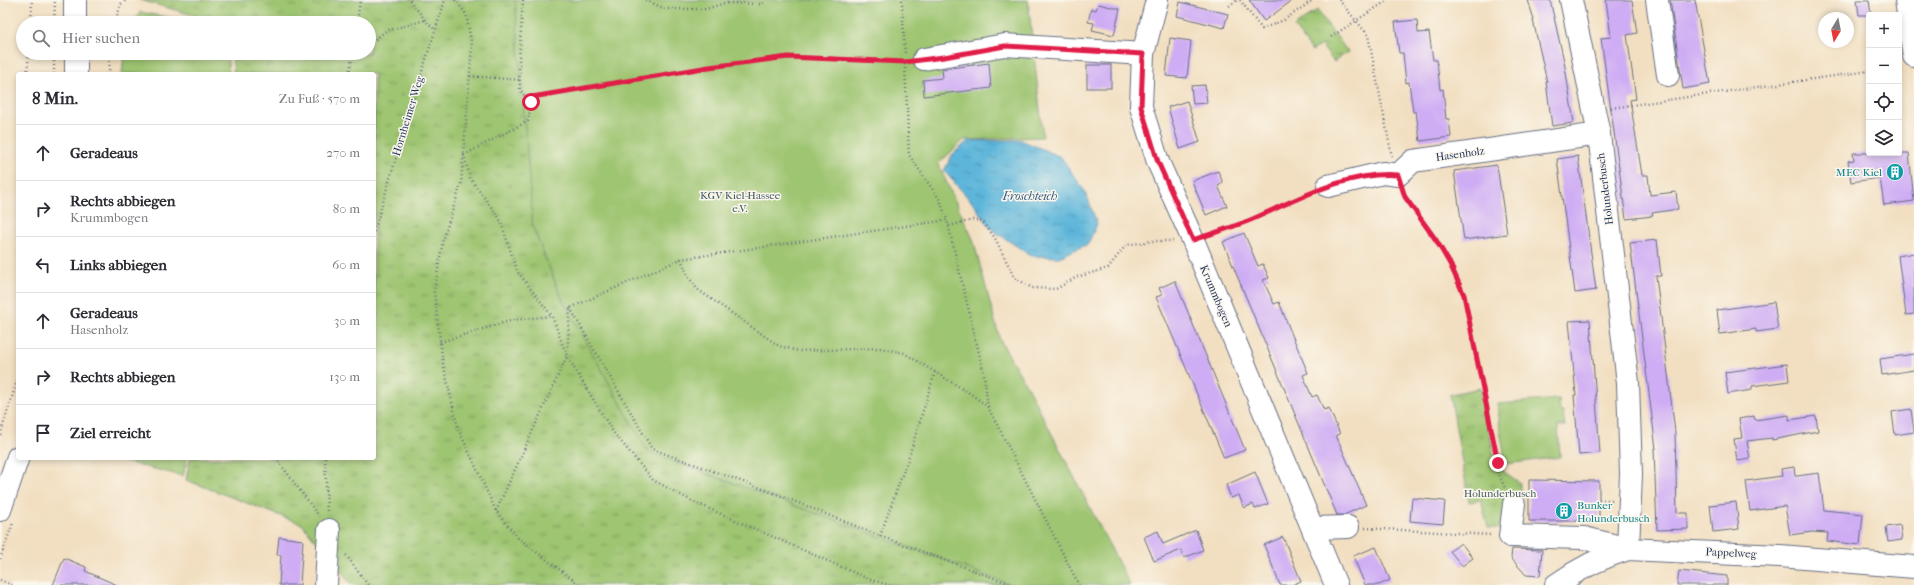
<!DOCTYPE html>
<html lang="de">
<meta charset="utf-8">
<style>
body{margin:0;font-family:"IM FELL French Canon",serif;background:#f2f2f3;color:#2b2b33}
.controls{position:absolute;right:12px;top:12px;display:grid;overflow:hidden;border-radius:4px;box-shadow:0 2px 6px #0003}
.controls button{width:36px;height:36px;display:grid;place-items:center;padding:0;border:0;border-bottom:1px solid #e1e1e2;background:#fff;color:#2b2b33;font:20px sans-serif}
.compass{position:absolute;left:1818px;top:12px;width:36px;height:36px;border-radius:50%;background:#fff;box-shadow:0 2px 6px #0003;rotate:190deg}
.stop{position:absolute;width:12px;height:12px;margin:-9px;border:3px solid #e11d48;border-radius:50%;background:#fff}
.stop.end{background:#e11d48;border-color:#fff;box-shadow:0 1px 4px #0008}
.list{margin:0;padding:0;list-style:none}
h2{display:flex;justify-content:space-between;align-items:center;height:52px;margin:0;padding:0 16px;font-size:17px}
h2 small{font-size:13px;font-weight:400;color:#7c7c81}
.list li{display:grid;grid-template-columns:26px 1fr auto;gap:12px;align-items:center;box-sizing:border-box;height:56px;padding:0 16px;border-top:1px solid #e1e1e2}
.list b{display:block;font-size:15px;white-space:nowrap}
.list p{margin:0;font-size:13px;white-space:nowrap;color:#7c7c81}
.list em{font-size:13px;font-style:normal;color:#7c7c81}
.icon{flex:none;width:22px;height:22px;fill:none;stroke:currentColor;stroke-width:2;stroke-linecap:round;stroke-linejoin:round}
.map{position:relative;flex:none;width:1914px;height:585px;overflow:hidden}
.search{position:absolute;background:#fff;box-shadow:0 2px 6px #0003;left:16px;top:16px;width:360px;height:44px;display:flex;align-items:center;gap:10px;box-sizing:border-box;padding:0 14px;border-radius:22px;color:#7c7c81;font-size:15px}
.panel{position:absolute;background:#fff;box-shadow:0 2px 6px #0003;left:16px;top:72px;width:360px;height:388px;border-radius:4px}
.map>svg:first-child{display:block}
</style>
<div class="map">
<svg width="1914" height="585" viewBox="0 0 1914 585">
<defs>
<pattern id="park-tufts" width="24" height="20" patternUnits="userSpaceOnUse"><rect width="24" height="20" fill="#9ec571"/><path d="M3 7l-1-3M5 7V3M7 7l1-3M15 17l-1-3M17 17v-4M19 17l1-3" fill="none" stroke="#80a060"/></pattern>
<pattern id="water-ripples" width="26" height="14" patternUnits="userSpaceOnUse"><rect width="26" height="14" fill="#5db6da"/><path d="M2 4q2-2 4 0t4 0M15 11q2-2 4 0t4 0" fill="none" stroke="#4c94b4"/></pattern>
</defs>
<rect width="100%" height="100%" fill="#fbf7ec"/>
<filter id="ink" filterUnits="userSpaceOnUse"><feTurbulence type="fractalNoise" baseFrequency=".025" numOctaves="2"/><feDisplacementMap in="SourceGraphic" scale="8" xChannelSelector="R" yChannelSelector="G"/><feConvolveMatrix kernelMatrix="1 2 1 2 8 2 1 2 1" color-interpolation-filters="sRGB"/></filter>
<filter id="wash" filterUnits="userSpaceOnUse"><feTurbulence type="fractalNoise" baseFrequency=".012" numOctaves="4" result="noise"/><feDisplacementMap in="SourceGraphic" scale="16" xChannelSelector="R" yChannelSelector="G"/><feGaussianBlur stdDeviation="0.9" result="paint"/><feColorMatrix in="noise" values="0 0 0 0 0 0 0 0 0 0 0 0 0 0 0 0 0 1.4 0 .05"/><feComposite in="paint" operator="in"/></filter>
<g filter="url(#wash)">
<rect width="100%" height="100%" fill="#f2dfc1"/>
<g fill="#9ec571" stroke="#5c7a68">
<polygon points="514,0 1028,0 1043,137 964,140 938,164 973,239 1000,340 1028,388 1130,585 992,585 648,452 585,346 562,299 533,228 513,76"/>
<polygon points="140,12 198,23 133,23"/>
<polygon points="124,53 227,53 229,74 122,74"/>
<polygon points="1559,399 1560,412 1563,412 1565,426 1558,426 1560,457 1506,464 1500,430 1498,404"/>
<polygon points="109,458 187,458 183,476"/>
</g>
<g fill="url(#park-tufts)" stroke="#5c7a68">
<polygon points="140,0 515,0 533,228 562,299 648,452 1012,585 352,585 302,524 186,480 190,458 374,458 374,74 234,74 232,53 369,53 369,23 221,23"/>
<polygon points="1317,10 1348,52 1334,62 1321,45 1312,51 1294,27"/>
<polygon points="1481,388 1496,466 1520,483 1520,531 1488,528 1481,500 1469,502 1450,394"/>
</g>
<polygon fill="url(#water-ripples)" stroke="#3c729c" points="1021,140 1061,157 1086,193 1097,224 1088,244 1059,257 1032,256 992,230 971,201 944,171 952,155 968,141"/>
<g id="blocks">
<g fill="#cfadf4">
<polygon points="1249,0 1293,0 1264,21"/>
<polygon points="1528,0 1550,0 1564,61 1574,123 1552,126 1546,82 1547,82 1533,20 1534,20"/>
<polygon points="1606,0 1632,0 1637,33 1627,35 1636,99 1630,100 1642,175 1648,175 1650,195 1676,192 1678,209 1652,213 1653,216 1626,219 1601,38 1611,37"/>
<polygon points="1670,0 1695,0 1710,84 1683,89"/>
<polygon points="1857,0 1869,0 1871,15 1859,15"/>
<polygon points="1180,2 1228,14 1224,28 1177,16"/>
<polygon points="1098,4 1120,9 1114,35 1092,30 1094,23 1088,22 1091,9 1096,10"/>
<polygon points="1417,20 1418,33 1429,32 1433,60 1437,60 1440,90 1443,89 1446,119 1449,119 1451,137 1420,141 1416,112 1413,112 1409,82 1406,83 1403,53 1399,53 1395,22"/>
<polygon points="1170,38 1191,41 1187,78 1166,76"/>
<polygon points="989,63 991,88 924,96 923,80 943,78 942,69"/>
<rect x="1087" y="65" width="24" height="23"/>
<polygon points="1205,85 1207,103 1193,104 1191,86"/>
<polygon points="1187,101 1200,142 1180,149 1168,107"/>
<polygon points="1853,153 1909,153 1914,201 1884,205 1880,178 1851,182 1848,161 1854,160"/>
<polygon points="1578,156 1596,290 1575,293 1557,159"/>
<polygon points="1497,165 1507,234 1464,240 1454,171"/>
<polygon points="1218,171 1223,183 1218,186 1227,206 1206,215 1192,181"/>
<polygon points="1244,233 1258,266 1263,264 1269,278 1263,280 1274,304 1279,302 1290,330 1308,373 1303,375 1312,397 1317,395 1324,410 1329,408 1340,434 1336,435 1366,505 1344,515 1337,515 1223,242"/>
<polygon points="1657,240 1661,276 1656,276 1675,432 1677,513 1688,513 1688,529 1657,530 1654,449 1656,449 1630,243"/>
<polygon points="1914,253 1914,314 1906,315 1898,256"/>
<polygon points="1175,281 1245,450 1224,458 1156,297 1162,295 1159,288"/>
<polygon points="1774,302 1778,329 1756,332 1756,329 1720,334 1717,310"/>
<polygon points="1590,320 1600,453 1579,455 1574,395 1576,395 1569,321"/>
<polygon points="1914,354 1914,370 1882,375 1880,359"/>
<polygon points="1787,364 1789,381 1752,386 1752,390 1728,394 1725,372"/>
<polygon points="1911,409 1914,432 1895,435 1892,412"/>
<polygon points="1789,415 1789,420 1816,416 1818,431 1772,440 1772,438 1747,441 1750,459 1737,461 1734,439 1742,438 1739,419 1754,416 1755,420"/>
<polygon points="1794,467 1795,476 1797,476 1819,473 1824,510 1863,514 1860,545 1827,541 1828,533 1812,532 1790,535 1785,506 1750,511 1746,481 1782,476 1781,469"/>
<polygon points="1255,472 1268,504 1255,509 1253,504 1244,508 1239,495 1231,498 1226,485"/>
<polygon points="1529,480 1599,481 1599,521 1529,521"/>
<polygon points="1412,498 1445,501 1443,524 1410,521"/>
<polygon points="1736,502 1739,529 1713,532 1710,505"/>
<polygon points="1900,525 1902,540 1888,542 1886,527"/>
<polygon points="1196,530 1203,550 1184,558 1181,550 1154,561 1144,537 1158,531 1163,544"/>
<polygon points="279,537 303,540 300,585 279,585 281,555 277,555"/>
<polygon points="1283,537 1301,581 1292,585 1280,585 1264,545"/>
<polygon points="1461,543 1473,558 1462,566 1450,551"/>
<polygon points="1376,547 1390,580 1379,585 1365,585 1353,556"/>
<polygon points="1512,549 1542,550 1540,576 1526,575 1511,558"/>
<polygon points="64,558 86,567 85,571 117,585 53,585"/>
<polygon points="1679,571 1727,576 1727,585 1677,585"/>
</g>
</g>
</g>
<g filter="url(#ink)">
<use href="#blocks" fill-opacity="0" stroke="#666d81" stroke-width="1"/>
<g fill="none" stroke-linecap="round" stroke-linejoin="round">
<defs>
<g id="minor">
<polyline points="1157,0 1143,54 1141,107 1158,162 1193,240 1336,585"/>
<polyline points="1657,0 1668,75"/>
<polyline points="1906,0 1914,56"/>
<polyline points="924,59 1005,45 1143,54"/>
<polyline points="1328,186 1383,173 1398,175 1413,161 1599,134"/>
<polyline points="1514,504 1510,536 1584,538 1628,549 1631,474 1628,383 1599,134 1571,0"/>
<polyline points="1313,528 1348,527"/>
<polyline points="326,585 329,530"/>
<path d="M1556,585c22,-16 46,-28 72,-36l152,7 134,11"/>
</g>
<g id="major">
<polyline points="75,0 75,23"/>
<polyline points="76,74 76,53"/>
<polyline points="0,510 18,457"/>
</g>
</defs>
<use href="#minor" stroke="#666d81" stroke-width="24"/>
<use href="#major" stroke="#666d81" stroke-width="24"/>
<g stroke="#666d81" stroke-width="2.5" stroke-dasharray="1 3" stroke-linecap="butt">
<polyline points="410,0 425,20 435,30"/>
<polyline points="455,0 466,14 472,46 461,184 443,240 434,292 443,363 458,428 496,511 518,538 580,585"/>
<polyline points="523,0 519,59 520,90 527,98 709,67 788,57 907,62"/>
<polyline points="646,0 665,9 706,9 725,3 762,4 765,0"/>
<polyline points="902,0 905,55"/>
<polyline points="1240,0 1262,29 1284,20 1313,0"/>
<polyline points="1339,0 1368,35 1392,157"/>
<polyline points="1229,6 1237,0"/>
<polyline points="31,23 32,0"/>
<polyline points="54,23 55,0"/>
<polyline points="115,23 121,4 126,0"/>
<polyline points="357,23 360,0"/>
<polyline points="1331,37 1388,0"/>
<polyline points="369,44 386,31 425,20"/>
<polyline points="905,64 909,155 940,200 947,220"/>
<polyline points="27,74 29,53"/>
<polyline points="54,74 54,53"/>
<polyline points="109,74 110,53"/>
<polyline points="349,74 353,53"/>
<polyline points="470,76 520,80"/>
<polyline points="532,97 528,121 464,155 470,178 500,219 517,271 552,316 567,356 613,432 653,480 694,502 871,580 890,585"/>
<polyline points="1611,108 1869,71"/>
<polyline points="1404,192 1405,197 1436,240 1451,263 1464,295 1498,463 1494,464 1505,488"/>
<polyline points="949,226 973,220 982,221 995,238 1014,277 1032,288 1056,289 1077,277 1108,268 1126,245 1153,241 1173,241"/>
<polyline points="374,232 417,87 445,0"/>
<polyline points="1210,234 1245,222 1311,193"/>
<polyline points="570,308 652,449 774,493 880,536 1013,585"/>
<polyline points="440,342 513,320 552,316"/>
<polyline points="988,407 984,374 947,220 681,259 688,276 697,289 779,346 799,351 880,348 904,353 971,394 988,407 1079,585"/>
<polyline points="0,435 18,378"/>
<polyline points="276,458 319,516"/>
<polyline points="325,458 327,512"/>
<polyline points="1599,500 1613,500"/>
<polyline points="496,511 567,356 570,308 681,259"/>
<polyline points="1365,528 1492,535"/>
<polyline points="880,536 909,456 935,372"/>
<polyline points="346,555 368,585"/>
<polyline points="0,559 13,523"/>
<polyline points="0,580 12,585"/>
</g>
<use href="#minor" stroke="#fff" stroke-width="22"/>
<use href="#major" stroke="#fff" stroke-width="22"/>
</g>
</g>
<g fill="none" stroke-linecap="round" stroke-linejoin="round" filter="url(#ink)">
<path stroke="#e11d48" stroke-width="5" d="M531,102l1,-5 177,-30 79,-10 117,5 39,-5 61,-11 138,8 -2,53 17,55 35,78c18,-6 37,-12 55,-19 44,-19 101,-51 150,-46l7,22 31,43 14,24 14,31 34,168"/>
</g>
<defs>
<symbol id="building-disc" viewBox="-11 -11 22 22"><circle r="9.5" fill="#0f9aa8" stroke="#fbf7ec"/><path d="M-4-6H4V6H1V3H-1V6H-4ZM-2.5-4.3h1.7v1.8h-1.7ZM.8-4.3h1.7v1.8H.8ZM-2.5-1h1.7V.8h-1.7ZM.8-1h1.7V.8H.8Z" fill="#fff"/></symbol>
</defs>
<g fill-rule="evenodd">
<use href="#building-disc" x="1885" y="162" width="20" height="20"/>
<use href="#building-disc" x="1554" y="501" width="20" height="20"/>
</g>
<g text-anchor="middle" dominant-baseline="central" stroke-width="3" stroke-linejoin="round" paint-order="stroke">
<g font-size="11" fill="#1b2f5e" stroke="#fbf7ec">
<text transform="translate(408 116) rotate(-73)">Hornheimer Weg</text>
<text transform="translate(1460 154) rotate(-8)">Hasenholz</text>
<text transform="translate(1605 189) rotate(-97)">Holunderbusch</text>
<text transform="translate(1216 296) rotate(67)">Krummbogen</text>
<text transform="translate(1731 553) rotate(3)">Pappelweg</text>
</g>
<g font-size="11" fill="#0d838f" stroke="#fbf7ec" text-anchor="end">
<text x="1882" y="172">MEC Kiel</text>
<text x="1577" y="505" text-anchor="start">Bunker<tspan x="1577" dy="13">Holunderbusch</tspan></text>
</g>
<g font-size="11" fill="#425c64" stroke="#fbf7ec">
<text x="740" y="195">KGV Kiel-Hassee<tspan x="740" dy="13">e.V.</tspan></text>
<text x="1500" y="493">Holunderbusch</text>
</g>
<g font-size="12" font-style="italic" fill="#2f5883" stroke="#fbf7ec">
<text x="1030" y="196">Froschteich</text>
</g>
</g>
</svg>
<div class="controls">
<button>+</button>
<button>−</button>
<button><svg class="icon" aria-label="locate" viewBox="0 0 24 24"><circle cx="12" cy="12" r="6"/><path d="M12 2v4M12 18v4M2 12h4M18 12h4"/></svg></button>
<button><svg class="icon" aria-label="layers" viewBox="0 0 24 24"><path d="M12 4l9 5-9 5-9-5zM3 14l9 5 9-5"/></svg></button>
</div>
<svg class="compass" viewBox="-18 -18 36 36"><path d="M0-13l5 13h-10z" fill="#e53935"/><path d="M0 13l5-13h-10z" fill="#7c7c81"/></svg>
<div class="stop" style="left:531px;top:102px"></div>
<div class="stop end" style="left:1498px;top:463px"></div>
<div class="search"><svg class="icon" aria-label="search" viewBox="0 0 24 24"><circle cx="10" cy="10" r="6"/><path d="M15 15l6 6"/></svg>Hier suchen</div>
<section class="panel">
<h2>8 Min.<small>Zu Fuß · 570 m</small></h2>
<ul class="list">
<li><svg class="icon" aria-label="ahead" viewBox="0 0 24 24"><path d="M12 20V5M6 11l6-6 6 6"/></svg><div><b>Geradeaus</b></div><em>270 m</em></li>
<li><svg class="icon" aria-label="right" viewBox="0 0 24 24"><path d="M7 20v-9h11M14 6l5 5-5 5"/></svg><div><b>Rechts abbiegen</b><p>Krummbogen</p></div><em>80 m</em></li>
<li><svg class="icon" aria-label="left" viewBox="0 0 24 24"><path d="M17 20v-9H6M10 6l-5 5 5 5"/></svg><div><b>Links abbiegen</b></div><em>60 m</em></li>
<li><svg class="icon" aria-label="ahead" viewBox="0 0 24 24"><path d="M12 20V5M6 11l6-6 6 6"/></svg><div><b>Geradeaus</b><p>Hasenholz</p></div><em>30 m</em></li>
<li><svg class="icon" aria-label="right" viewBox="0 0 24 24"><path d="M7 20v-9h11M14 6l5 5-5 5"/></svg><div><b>Rechts abbiegen</b></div><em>130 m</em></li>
<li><svg class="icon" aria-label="arrive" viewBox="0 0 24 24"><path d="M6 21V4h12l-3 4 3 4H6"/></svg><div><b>Ziel erreicht</b></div></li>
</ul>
</section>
</div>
